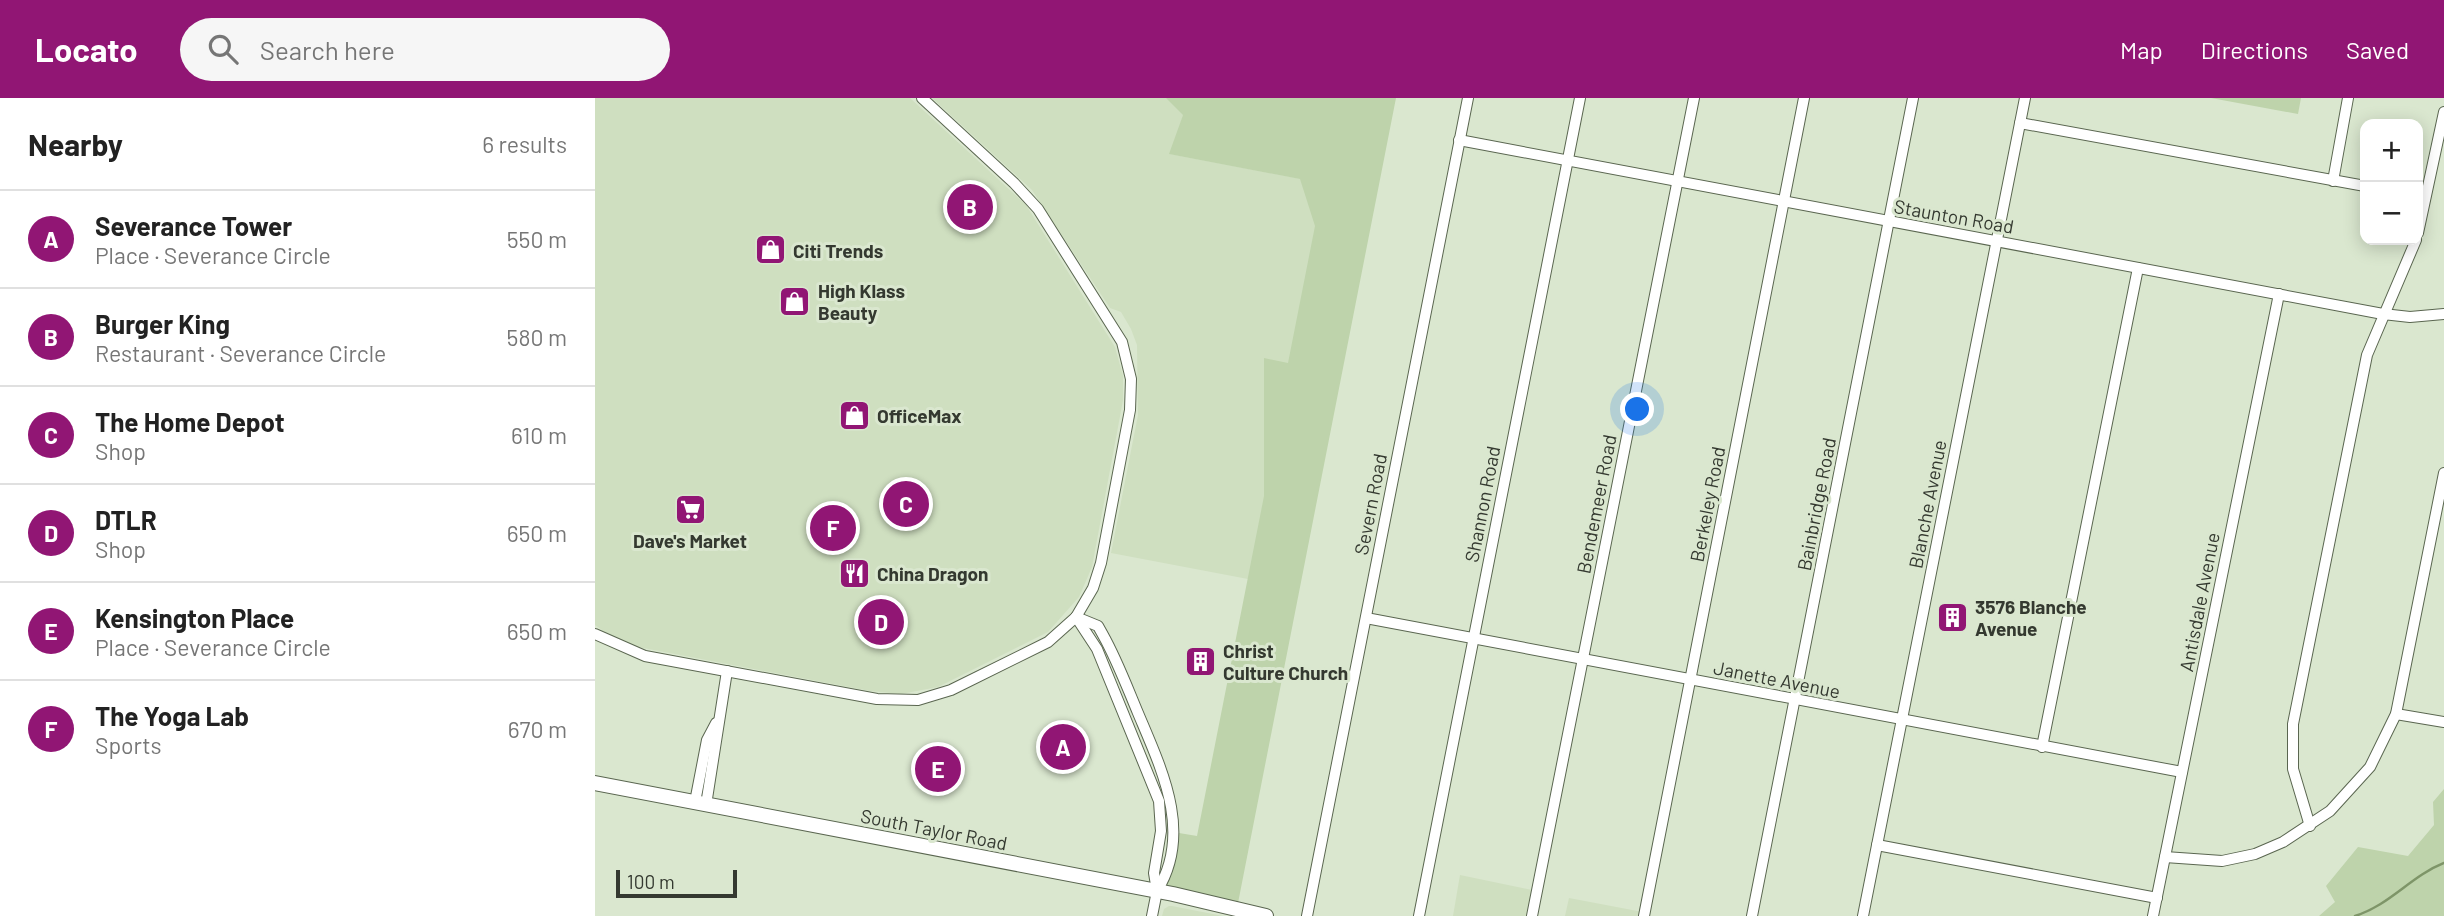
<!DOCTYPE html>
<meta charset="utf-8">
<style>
body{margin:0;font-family:Barlow,sans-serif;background:#f6f6f6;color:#222}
.controls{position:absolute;right:21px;top:21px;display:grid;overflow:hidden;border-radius:14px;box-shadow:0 4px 18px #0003}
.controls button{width:63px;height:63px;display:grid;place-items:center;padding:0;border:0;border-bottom:2px solid #e0e0e0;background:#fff;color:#222;font:35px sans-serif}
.scale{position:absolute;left:21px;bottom:18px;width:121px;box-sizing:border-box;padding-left:7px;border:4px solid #343930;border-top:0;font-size:19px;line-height:24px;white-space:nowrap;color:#343930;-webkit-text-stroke:5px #dae7cf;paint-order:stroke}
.you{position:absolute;left:1043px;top:312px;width:24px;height:24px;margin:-18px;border:5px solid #fff;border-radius:50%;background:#1a73e8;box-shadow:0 0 0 10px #1a73e833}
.badge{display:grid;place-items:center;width:46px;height:46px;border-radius:50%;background:#911674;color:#fff;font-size:23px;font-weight:700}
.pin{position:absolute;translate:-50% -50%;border:4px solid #fff;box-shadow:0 2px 7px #0006}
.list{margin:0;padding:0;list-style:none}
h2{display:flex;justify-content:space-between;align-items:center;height:91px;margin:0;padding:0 28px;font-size:30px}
h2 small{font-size:23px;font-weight:400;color:#767676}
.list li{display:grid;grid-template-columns:46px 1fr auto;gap:21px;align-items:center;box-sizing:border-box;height:98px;padding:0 28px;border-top:2px solid #e0e0e0}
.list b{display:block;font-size:26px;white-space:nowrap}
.list p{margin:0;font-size:23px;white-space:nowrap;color:#767676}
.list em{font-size:23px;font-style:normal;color:#767676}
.icon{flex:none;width:38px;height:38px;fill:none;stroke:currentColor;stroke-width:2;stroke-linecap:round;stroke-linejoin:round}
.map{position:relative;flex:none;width:1849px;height:818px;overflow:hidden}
header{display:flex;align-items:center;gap:42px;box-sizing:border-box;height:98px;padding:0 35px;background:#911674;color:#fff}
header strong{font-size:33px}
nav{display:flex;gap:38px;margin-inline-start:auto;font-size:24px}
.search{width:490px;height:63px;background:#f6f6f6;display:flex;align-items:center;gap:18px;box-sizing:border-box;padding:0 24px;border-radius:38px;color:#767676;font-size:26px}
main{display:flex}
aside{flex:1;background:#fff}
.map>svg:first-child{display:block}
</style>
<header>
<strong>Locato</strong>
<div class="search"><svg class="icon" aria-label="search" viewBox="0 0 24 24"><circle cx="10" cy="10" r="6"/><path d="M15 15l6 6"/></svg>Search here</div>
<nav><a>Map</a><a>Directions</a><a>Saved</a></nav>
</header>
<main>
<aside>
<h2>Nearby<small>6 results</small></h2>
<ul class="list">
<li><span class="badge">A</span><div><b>Severance Tower</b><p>Place · Severance Circle</p></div><em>550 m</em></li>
<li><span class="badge">B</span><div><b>Burger King</b><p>Restaurant · Severance Circle</p></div><em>580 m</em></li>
<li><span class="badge">C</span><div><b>The Home Depot</b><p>Shop</p></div><em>610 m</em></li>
<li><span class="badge">D</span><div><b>DTLR</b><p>Shop</p></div><em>650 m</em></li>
<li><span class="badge">E</span><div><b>Kensington Place</b><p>Place · Severance Circle</p></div><em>650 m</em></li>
<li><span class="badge">F</span><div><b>The Yoga Lab</b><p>Sports</p></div><em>670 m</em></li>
</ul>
</aside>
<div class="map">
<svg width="1849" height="818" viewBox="0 0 1849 818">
<rect width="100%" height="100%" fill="#dae7cf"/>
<g fill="#cfdfc0">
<polygon points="0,0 315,0 431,107 520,249 528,278 528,302 497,469 484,499 453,534 343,589 306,596 275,593 43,549 15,538 0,527"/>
<polygon points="337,0 594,0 575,56 753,90 674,485 516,455 543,317 542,247 536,231 526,214 515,210 437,92"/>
<polygon points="865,777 937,792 932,818 858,818"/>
<polygon points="974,800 1053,815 1052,818 970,818"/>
<polygon points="574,808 577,808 628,818 567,818 569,811"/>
</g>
<g fill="#bed3ab">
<polygon points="571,0 801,0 643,805 562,793 578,734 602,738 669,398 669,260 693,265 720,128 705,81 574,56 588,17"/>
<polygon points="1616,0 1706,0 1703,16"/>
<polygon points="1849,691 1849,818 1724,818 1740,804 1731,788 1763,749 1813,758 1839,727 1838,704"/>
</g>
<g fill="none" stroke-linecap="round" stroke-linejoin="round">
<path stroke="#7e9568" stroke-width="2.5" d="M1760,818c35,-11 56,-40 89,-53"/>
<defs>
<g id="minor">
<polyline points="1425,25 1770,88"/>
<polyline points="864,42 1788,216 1815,219 1849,216"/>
<polyline points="1738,83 1753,0"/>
<polyline points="1823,135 1849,14"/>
<polyline points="481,519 502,551 564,703 566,733 559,775 562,793 557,818"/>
<path d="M481,519l22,9 5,9c14,25 24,52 35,78 24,57 55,120 19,178"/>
<polyline points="771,520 1587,674"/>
<polyline points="0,536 50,558 282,601 323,602 356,592 453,544 481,519 498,490 506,465 535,312 536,281 527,244 443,111 419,85 327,0"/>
<polyline points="1801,616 1849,624"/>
<polyline points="1447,649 1543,170"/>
<polyline points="100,704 112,642 121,625"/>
<polyline points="111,707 132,573"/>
<polyline points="1715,728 1698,671 1698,626 1772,257 1821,142"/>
<polyline points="1282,747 1562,800"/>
<polyline points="1570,759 1627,763 1660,756 1688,744 1735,713 1775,669 1801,616 1849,375"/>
<polyline points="712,818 873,0"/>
<polyline points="824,818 985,0"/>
<polyline points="937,818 1099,0"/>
<polyline points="1049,818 1209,0"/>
<polyline points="1157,818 1318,0"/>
<polyline points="1268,818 1430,0"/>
<polyline points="1558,818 1684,196"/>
</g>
<polyline id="major" points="0,685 578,796 671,818"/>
</defs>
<use href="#minor" stroke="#5a6650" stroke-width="12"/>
<use href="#major" stroke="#5a6650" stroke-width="16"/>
<use href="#minor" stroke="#fff" stroke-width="10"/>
<use href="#major" stroke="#fff" stroke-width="14"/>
</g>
<defs>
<symbol id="shop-square" viewBox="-11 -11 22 22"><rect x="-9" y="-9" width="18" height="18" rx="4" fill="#911674" stroke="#dae7cf"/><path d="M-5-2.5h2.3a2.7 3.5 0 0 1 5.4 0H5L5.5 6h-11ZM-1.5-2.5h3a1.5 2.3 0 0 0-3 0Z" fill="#fff"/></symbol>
<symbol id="supermarket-square" viewBox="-11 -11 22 22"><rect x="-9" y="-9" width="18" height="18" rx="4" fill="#911674" stroke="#dae7cf"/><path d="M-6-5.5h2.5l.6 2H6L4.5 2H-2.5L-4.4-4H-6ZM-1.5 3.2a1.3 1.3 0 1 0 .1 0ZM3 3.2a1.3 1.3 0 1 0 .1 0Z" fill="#fff"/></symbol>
<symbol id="restaurant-square" viewBox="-11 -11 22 22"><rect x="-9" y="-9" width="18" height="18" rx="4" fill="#911674" stroke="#dae7cf"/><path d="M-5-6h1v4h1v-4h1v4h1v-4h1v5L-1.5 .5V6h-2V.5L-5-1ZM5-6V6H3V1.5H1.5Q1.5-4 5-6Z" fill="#fff"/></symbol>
<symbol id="building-square" viewBox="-11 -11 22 22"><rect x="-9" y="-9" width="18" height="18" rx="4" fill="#911674" stroke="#dae7cf"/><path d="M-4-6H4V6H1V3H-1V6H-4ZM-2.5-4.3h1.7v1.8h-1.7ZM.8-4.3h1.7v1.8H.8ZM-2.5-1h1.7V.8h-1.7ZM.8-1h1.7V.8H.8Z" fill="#fff"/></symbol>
</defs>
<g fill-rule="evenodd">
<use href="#shop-square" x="158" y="134" width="35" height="35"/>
<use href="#shop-square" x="182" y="186" width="35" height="35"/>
<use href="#shop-square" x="242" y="300" width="35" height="35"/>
<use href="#supermarket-square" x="78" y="394" width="35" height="35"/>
<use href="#restaurant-square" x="242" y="458" width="35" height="35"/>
<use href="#building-square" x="1340" y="502" width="35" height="35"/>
<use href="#building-square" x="588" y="546" width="35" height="35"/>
</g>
<g text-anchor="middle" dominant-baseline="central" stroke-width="6" stroke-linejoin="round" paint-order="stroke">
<g font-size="19" fill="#343930" stroke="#dae7cf">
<text transform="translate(1359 118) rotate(10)">Staunton Road</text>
<text transform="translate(775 406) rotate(-79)">Severn Road</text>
<text transform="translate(887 406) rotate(-79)">Shannon Road</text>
<text transform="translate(1001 406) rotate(-79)">Bendemeer Road</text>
<text transform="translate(1112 406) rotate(-79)">Berkeley Road</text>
<text transform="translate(1221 406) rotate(-79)">Bainbridge Road</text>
<text transform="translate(1332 406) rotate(-79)">Blanche Avenue</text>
<text transform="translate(1604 504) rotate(-79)">Antisdale Avenue</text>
<text transform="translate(1182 581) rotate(11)">Janette Avenue</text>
<text transform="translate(339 731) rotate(11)">South Taylor Road</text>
</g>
<g font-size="19" font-weight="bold" fill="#343930" stroke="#dae7cf" text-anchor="start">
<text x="198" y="152">Citi Trends</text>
<text x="223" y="192">High Klass<tspan x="223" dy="22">Beauty</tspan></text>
<text x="282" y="317">OfficeMax</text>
<text x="95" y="442" text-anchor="middle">Dave's Market</text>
<text x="282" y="475">China Dragon</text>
<text x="1380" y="508">3576 Blanche<tspan x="1380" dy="22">Avenue</tspan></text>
<text x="628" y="552">Christ<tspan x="628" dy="22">Culture Church</tspan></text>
</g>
</g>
</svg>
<div class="controls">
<button>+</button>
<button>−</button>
</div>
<div class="scale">100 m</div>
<div class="you"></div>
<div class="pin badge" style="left:468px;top:649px">A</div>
<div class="pin badge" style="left:375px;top:109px">B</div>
<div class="pin badge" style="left:311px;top:406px">C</div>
<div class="pin badge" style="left:286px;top:524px">D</div>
<div class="pin badge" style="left:343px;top:671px">E</div>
<div class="pin badge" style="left:238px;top:430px">F</div>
</div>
</main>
